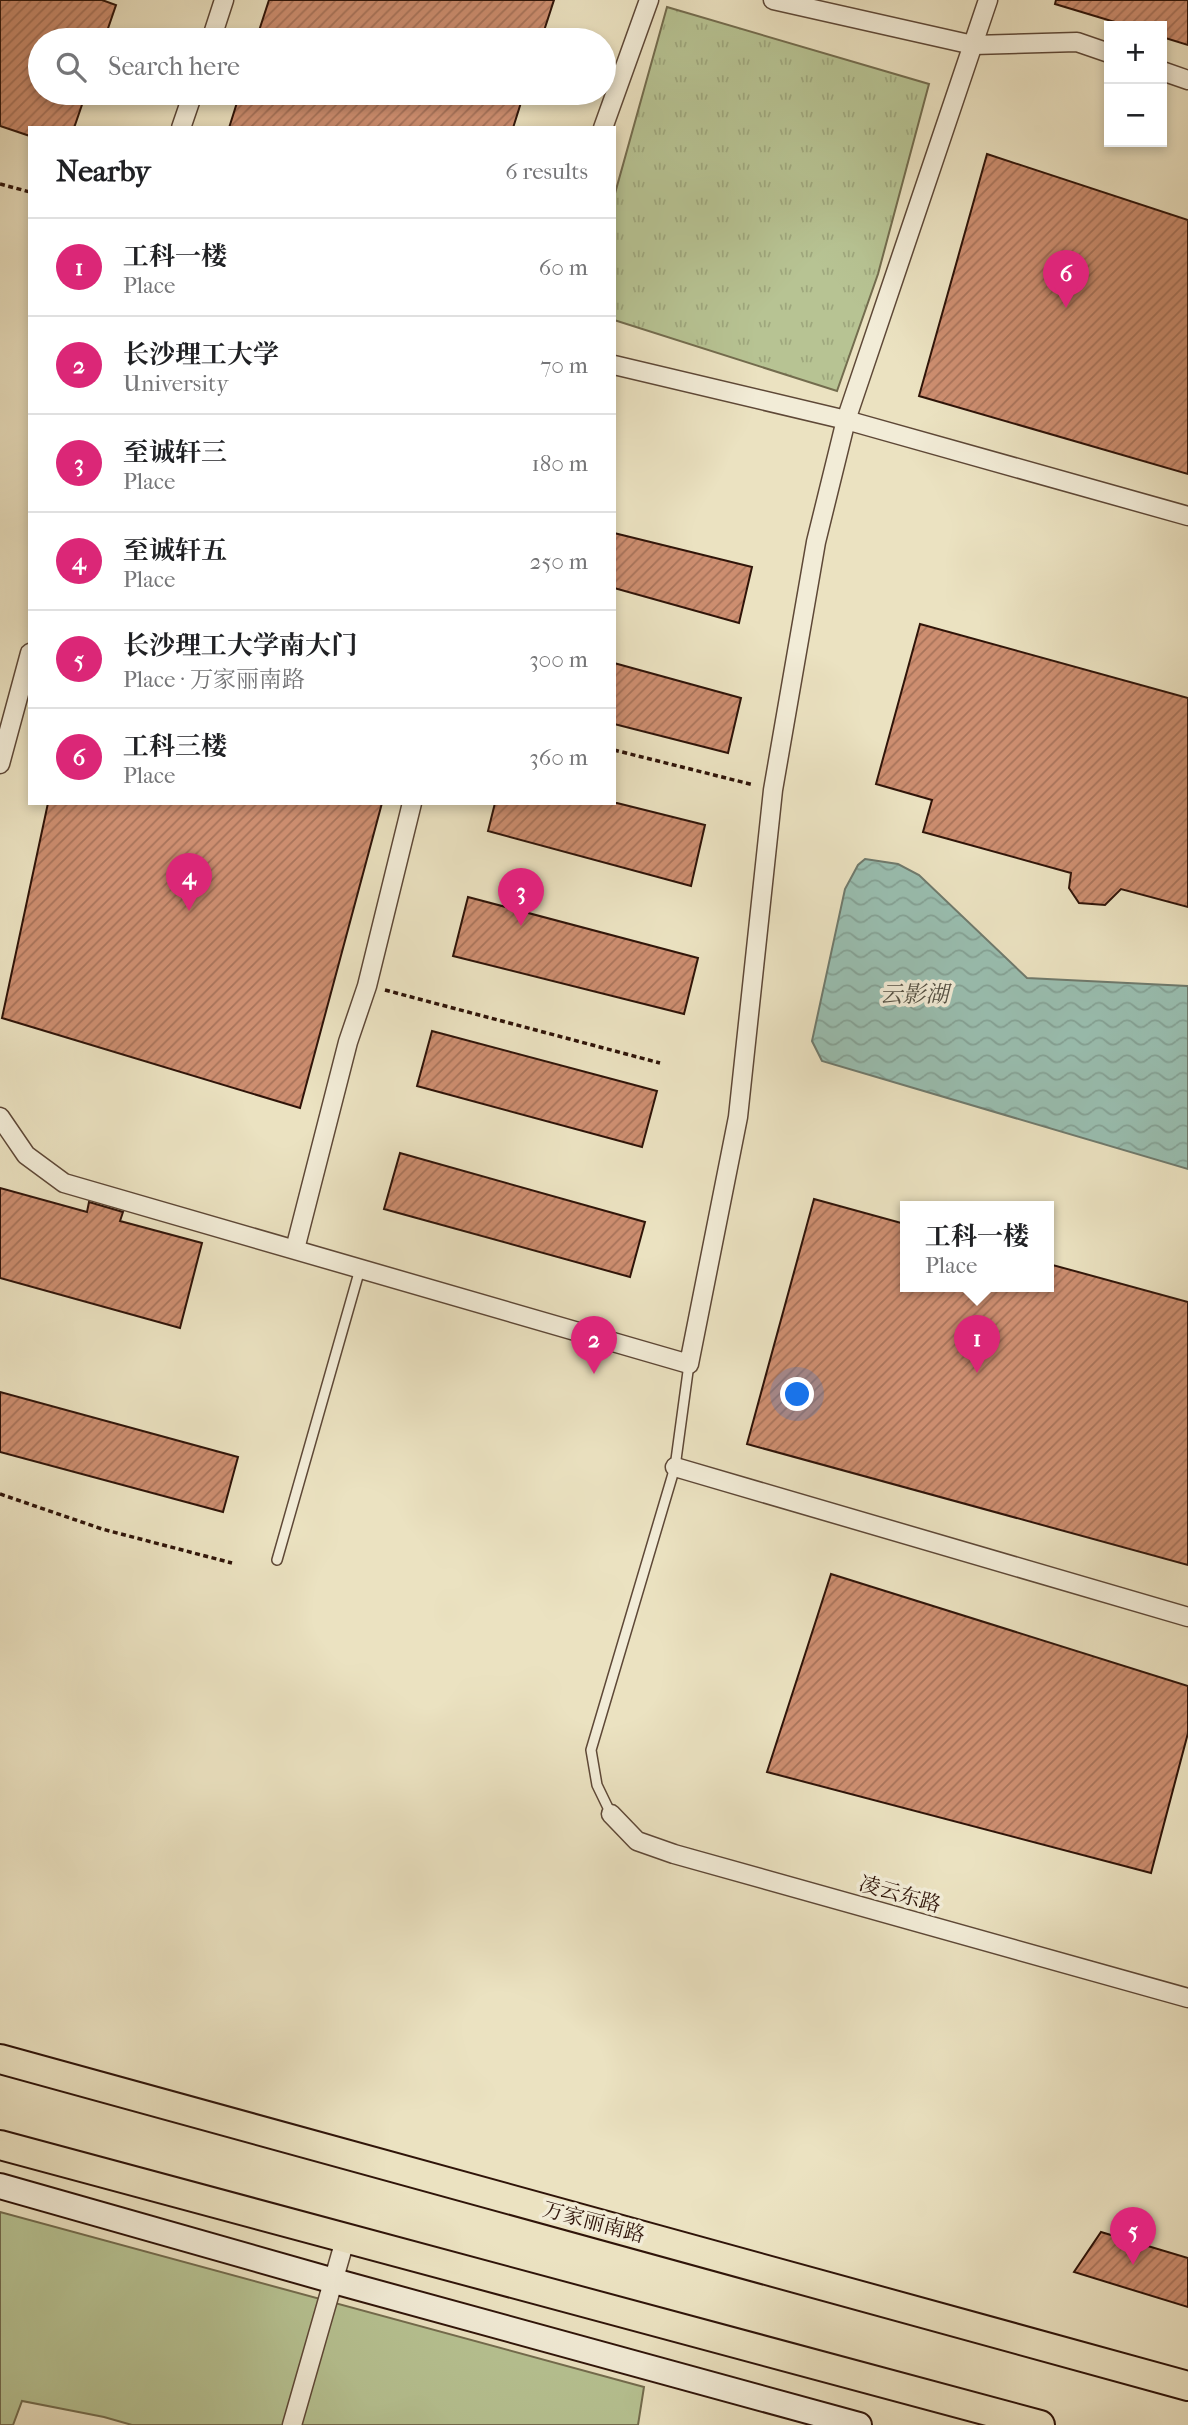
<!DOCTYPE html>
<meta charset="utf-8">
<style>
body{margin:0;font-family:"IM FELL French Canon","Noto Serif SC",serif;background:#f2f2f2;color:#202124}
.controls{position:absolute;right:21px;top:21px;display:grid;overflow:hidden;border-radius:0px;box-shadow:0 4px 10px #0003}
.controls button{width:63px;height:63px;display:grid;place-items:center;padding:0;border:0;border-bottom:2px solid #e0e0e0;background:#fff;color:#202124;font:35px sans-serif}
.you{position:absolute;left:798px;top:1395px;width:24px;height:24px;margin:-18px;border:5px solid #fff;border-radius:50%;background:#1a73e8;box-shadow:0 0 0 10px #1a73e833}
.badge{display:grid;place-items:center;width:46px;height:46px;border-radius:50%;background:#db2777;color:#fff;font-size:23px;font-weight:700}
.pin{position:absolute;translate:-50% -58px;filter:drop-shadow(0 2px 4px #0008)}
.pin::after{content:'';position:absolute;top:37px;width:24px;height:21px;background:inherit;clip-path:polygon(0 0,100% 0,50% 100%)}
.popup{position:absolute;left:900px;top:1201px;width:154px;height:91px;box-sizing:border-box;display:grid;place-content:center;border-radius:0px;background:#fff;filter:drop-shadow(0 2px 5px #0005);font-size:23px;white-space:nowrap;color:#757577}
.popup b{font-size:26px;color:#202124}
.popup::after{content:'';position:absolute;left:50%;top:100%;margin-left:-14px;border:14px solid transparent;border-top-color:#fff}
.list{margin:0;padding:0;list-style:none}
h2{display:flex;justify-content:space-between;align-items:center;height:91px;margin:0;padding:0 28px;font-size:30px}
h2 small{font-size:23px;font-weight:400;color:#757577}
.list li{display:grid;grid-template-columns:46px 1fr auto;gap:21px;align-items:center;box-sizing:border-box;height:98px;padding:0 28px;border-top:2px solid #e0e0e0}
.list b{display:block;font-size:26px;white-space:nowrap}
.list p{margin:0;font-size:23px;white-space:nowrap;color:#757577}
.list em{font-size:23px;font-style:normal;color:#757577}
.icon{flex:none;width:38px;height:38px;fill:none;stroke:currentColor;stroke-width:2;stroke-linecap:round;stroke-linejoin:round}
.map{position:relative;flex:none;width:1188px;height:2425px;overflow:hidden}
.search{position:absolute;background:#fff;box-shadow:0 4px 10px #0003;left:28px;top:28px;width:588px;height:77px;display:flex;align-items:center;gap:18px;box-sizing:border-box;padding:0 24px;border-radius:38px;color:#757577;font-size:26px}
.panel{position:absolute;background:#fff;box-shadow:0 4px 10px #0003;left:28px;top:126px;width:588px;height:679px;border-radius:0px}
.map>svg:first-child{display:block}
</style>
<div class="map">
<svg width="1188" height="2425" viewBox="0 0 1188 2425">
<defs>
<pattern id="grass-tufts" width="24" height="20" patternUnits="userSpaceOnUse" patternTransform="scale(1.75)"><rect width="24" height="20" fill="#b7c393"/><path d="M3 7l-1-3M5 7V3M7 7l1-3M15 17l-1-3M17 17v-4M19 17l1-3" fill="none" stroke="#9ea77d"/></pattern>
<pattern id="water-waves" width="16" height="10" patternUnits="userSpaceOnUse" patternTransform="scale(1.75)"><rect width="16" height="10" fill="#99beb0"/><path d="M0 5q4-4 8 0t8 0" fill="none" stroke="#84a296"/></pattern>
<pattern id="building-hatch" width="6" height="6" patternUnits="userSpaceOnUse" patternTransform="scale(1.75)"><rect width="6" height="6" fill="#cd8e70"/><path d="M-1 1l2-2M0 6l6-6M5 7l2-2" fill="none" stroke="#a7735a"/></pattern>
</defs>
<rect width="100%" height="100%" fill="#ebe2c1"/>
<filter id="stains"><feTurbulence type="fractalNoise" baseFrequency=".00286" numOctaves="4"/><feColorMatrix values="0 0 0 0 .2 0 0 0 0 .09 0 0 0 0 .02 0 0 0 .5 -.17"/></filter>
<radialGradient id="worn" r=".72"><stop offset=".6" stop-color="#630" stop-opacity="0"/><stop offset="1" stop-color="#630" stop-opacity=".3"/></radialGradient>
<polygon fill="url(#grass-tufts)" stroke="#736c4e" stroke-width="2" points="667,7 929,84 878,274 837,391 614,320 614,197"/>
<polygon fill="#b7c393" stroke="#736c4e" stroke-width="2" points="0,2212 644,2387 638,2425 132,2425 104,2417 22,2401 13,2425 0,2425"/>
<polygon fill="url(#water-waves)" stroke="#6f7a6d" stroke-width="2" points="865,859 898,864 919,875 1027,978 1188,986 1188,1169 822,1061 812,1041 845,889 858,865"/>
<g fill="url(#building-hatch)" stroke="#2f1409" stroke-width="2">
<polygon points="0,0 102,0 116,5 104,40 40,40 40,93 86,93 74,128 30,128 30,136 0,126"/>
<polygon points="269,0 554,0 541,40 256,40"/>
<polygon points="1056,0 1188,0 1188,45 1162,37 1162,26 1128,26 1055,4"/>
<polygon points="240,93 524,93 513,128 229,128"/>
<polygon points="987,154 1188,220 1188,474 919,396"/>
<polygon points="614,533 752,567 739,623 614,588"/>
<polygon points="920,624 1188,698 1188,907 1121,889 1105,905 1079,903 1069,888 1071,873 923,832 932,800 876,784"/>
<polygon points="614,663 741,698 728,753 614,724"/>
<polygon points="48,803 382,803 300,1108 2,1018"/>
<polygon points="495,803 617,803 705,825 691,886 488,831"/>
<polygon points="468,897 698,958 684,1014 453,956"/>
<polygon points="432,1031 657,1091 642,1147 417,1086"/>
<polygon points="400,1153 645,1222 630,1277 384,1209"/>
<polygon points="0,1188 87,1212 89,1202 123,1212 120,1221 202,1243 180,1328 0,1278"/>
<polygon points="814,1199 905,1224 905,1287 1049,1287 1049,1264 1188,1302 1188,1565 747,1444"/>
<polygon points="0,1392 238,1457 223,1512 0,1452"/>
<polygon points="831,1574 1188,1686 1188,1733 1151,1873 767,1772"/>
<polygon points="1101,2232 1188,2258 1188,2307 1074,2272"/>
</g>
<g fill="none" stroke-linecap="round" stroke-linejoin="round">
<defs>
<g id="lane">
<polyline points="277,1560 360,1269"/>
<polyline points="611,1814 597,1785 591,1750 675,1467 689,1364"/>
</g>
<g id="street">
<polyline points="773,0 973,45 1077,42 1109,53"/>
<polyline points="211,40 224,0"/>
<polyline points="1162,71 1188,80"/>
<polyline points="181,128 193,93"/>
<polyline points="603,128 649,0"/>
<polyline points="614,365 846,420 1188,516"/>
<polyline points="0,764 30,653"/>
<polyline points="0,1117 26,1155 64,1183 689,1364 738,1117 773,790 816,542 846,420 988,0"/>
<polyline points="295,1249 348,1042 367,986 412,803"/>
<polyline points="675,1467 1188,1617"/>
<polyline points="611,1814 637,1841 674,1854 1188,1998"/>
<polyline points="292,2425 345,2240"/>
</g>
<polyline id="secondary" points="0,2186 334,2281 859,2425"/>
<g id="primary">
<polyline points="0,2059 1188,2386"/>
<polyline points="0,2145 1040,2425"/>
</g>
</defs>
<use href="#lane" stroke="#5e4837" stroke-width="12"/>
<use href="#street" stroke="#5e4837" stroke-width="21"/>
<use href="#secondary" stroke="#2f1409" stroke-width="28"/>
<use href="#primary" stroke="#2f1409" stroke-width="32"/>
<g stroke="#2f1409" stroke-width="3.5" stroke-dasharray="5 3.5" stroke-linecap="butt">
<polyline points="0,184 30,192"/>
<polyline points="614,750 754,785"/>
<polyline points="385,990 660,1063"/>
<polyline points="0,1494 102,1529 232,1563"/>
</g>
<use href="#lane" stroke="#f2ecd7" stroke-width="9"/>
<use href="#street" stroke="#f2ecd7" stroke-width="18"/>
<use href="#secondary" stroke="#f2ecd7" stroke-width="24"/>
<use href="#primary" stroke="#ebe2c1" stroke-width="28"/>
</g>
<g text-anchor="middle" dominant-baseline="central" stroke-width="7" stroke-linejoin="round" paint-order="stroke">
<g font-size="21" fill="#2f1409" stroke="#f2ecd7">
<text transform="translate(900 1894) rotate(16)">凌云东路</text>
<text transform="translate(594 2222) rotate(15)">万家丽南路</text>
</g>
<g font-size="23" font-style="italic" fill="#545043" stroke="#f2ecd7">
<text x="914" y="994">云影湖</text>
</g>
</g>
<rect width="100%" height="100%" filter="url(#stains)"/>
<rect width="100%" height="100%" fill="url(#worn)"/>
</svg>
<div class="controls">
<button>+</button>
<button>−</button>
</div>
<div class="you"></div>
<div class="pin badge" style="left:977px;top:1373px">1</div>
<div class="popup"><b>工科一楼</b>Place</div>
<div class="pin badge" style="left:594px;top:1374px">2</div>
<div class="pin badge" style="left:521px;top:926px">3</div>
<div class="pin badge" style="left:189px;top:911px">4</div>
<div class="pin badge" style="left:1133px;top:2265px">5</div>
<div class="pin badge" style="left:1066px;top:308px">6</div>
<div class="search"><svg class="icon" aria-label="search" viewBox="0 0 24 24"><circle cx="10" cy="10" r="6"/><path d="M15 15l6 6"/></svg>Search here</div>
<section class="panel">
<h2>Nearby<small>6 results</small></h2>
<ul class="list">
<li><span class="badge">1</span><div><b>工科一楼</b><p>Place</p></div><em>60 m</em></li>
<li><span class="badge">2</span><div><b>长沙理工大学</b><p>University</p></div><em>70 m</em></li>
<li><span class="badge">3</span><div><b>至诚轩三</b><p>Place</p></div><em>180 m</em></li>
<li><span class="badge">4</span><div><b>至诚轩五</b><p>Place</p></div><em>250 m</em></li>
<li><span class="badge">5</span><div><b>长沙理工大学南大门</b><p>Place · 万家丽南路</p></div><em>300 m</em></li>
<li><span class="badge">6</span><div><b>工科三楼</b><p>Place</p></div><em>360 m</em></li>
</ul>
</section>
</div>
